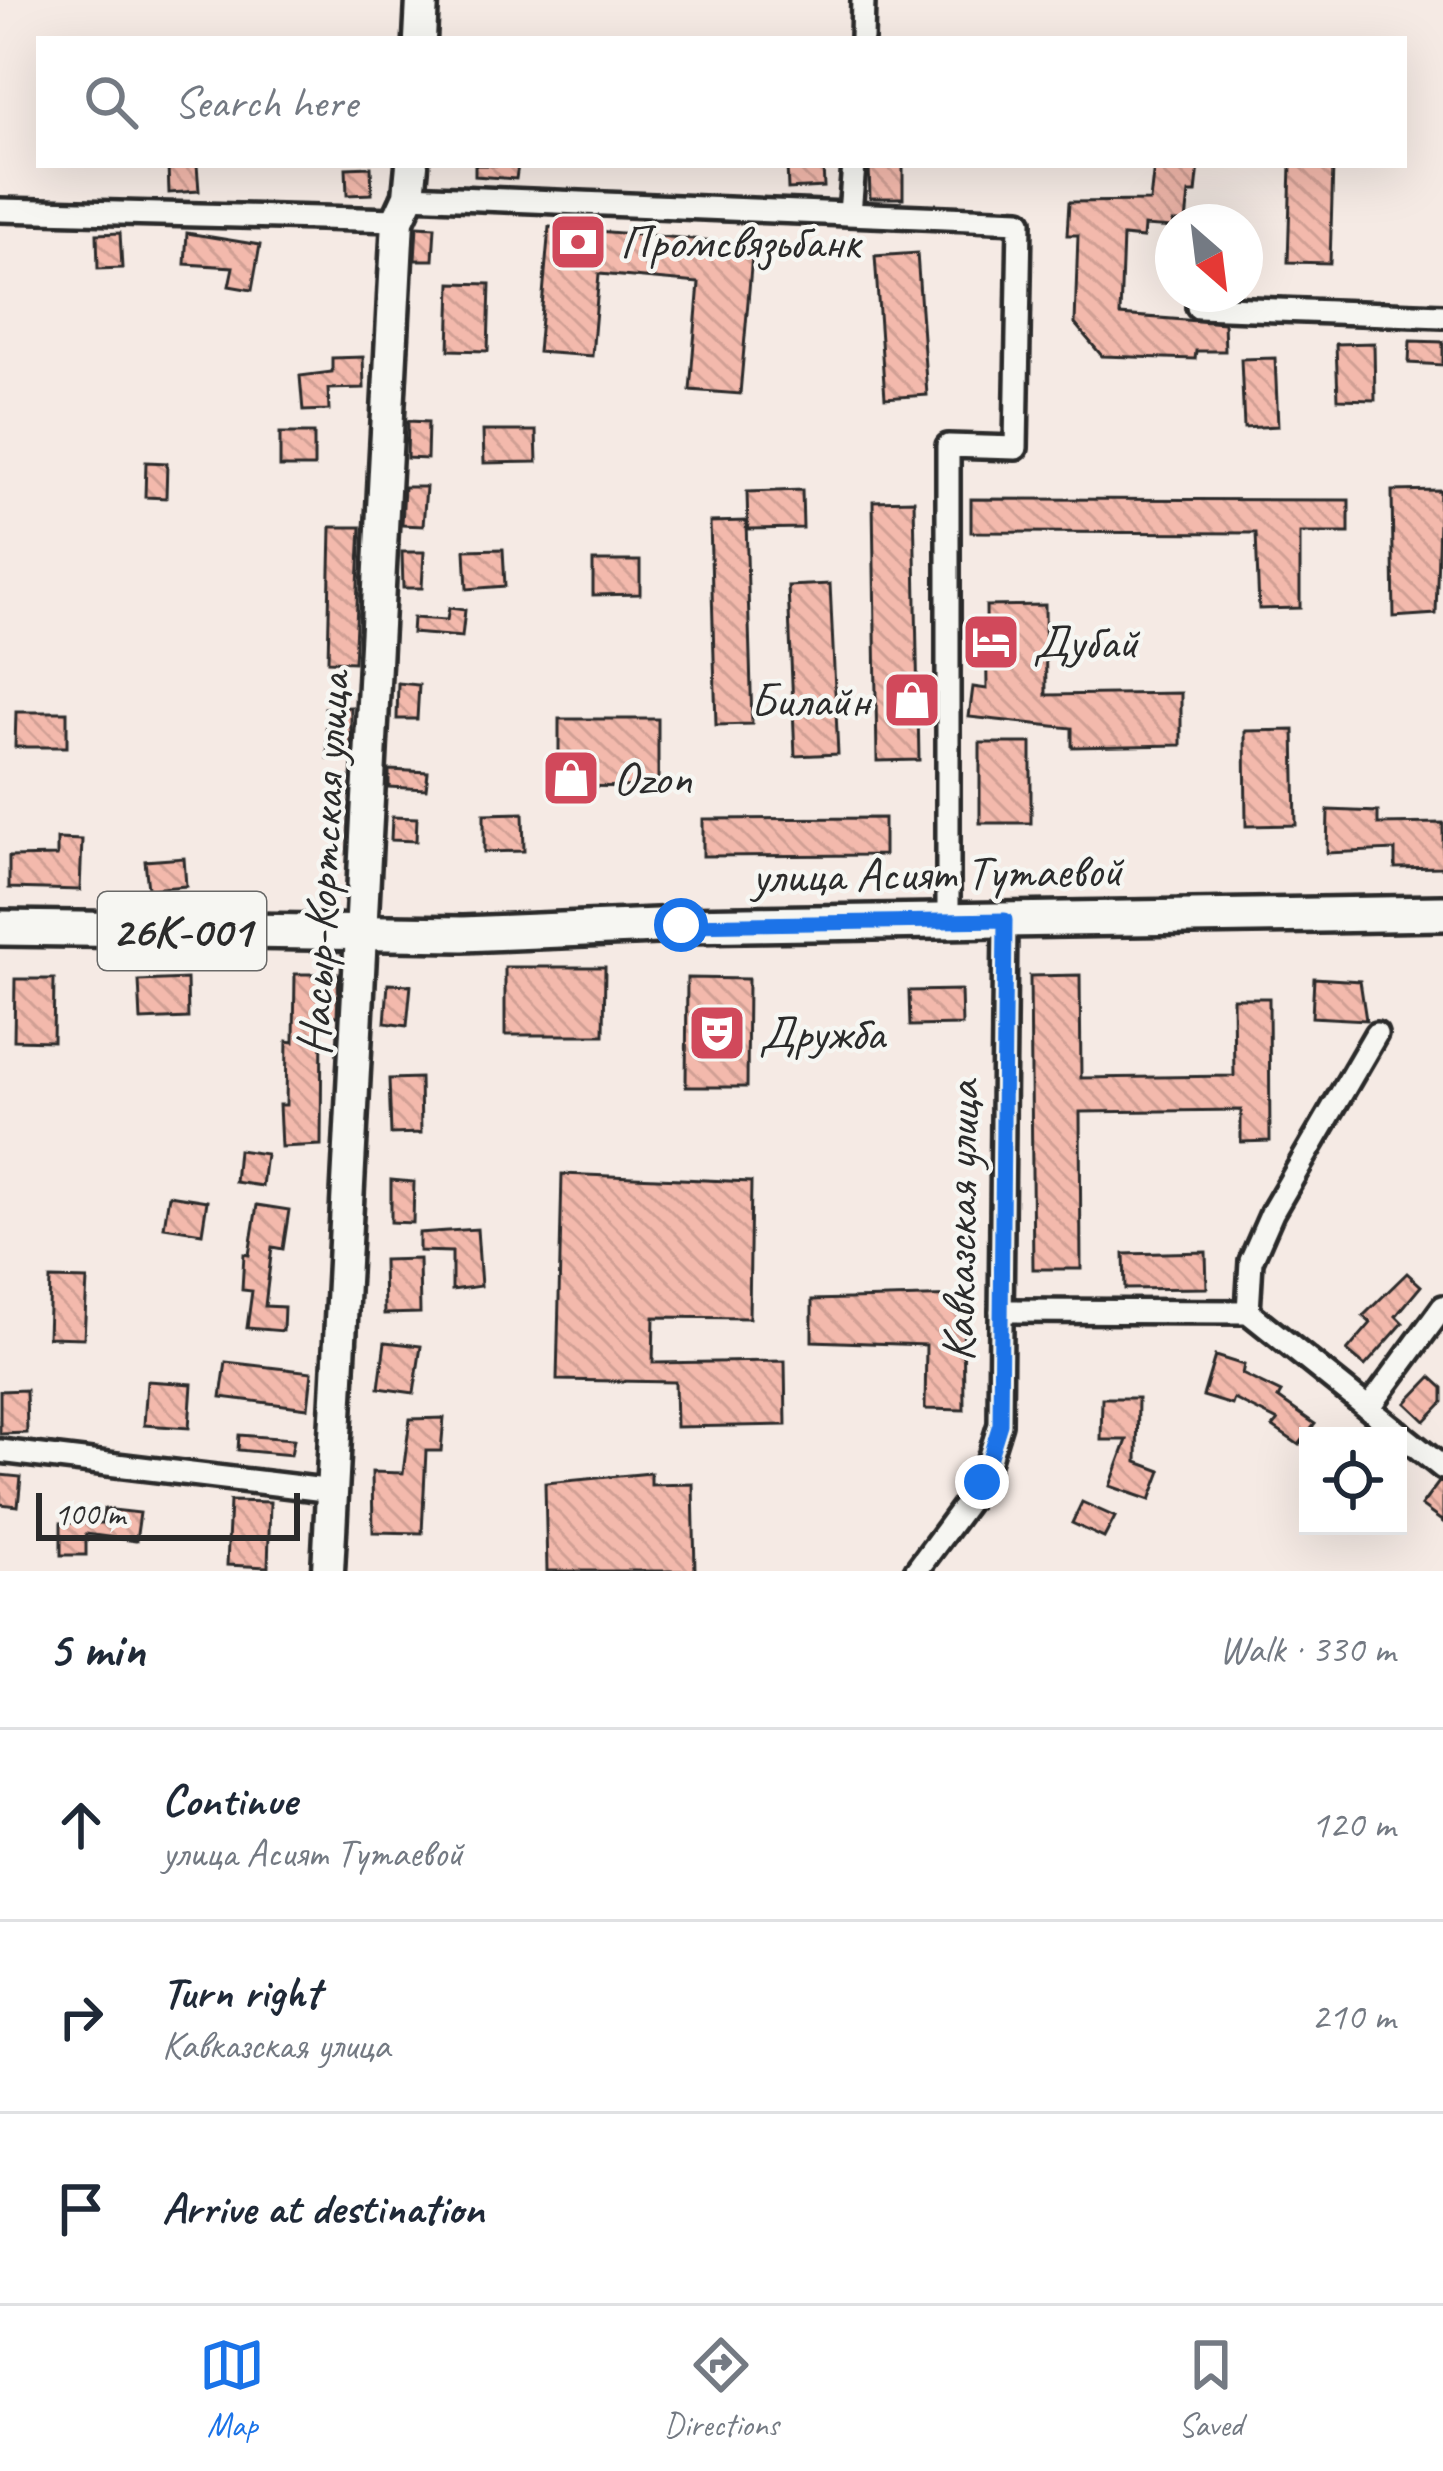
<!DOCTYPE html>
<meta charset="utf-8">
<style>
body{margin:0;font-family:Caveat,sans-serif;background:#f6f6f7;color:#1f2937}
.controls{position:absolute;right:36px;bottom:36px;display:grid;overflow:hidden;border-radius:0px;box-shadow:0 12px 48px #0002}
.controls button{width:108px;height:108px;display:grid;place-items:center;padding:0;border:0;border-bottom:3px solid #e0e1e3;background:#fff;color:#1f2937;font:60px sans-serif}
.compass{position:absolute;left:1155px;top:204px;width:108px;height:108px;border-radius:50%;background:#fff;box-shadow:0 12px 48px #0002;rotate:152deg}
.scale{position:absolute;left:36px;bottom:30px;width:264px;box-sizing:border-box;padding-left:12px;border:6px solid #2b2b2b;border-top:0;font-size:33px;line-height:42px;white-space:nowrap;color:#2b2b2b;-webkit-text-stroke:9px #f6f6f2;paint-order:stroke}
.stop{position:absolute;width:36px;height:36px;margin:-27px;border:9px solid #1a73e8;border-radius:50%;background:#fff}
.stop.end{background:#1a73e8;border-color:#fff;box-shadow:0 3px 12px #0008}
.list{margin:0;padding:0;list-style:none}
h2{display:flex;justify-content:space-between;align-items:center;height:156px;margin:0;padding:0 48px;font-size:51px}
h2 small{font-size:39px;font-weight:400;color:#747a83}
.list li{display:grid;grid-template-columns:78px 1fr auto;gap:36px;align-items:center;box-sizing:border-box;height:192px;padding:0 48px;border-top:3px solid #e0e1e3}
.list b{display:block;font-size:45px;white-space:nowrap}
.list p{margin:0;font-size:39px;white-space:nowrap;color:#747a83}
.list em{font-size:39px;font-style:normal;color:#747a83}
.icon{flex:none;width:66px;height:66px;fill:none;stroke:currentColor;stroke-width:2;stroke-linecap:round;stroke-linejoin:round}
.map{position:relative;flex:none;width:1443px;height:1571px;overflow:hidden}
.search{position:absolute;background:#fff;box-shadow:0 12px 48px #0002;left:36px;right:36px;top:36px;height:132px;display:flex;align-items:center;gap:30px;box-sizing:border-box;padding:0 42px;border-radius:0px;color:#747a83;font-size:45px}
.sheet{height:732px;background:#fff}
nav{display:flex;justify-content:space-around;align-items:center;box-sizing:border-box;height:168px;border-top:3px solid #e0e1e3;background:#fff;font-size:33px;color:#747a83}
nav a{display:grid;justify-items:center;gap:6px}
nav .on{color:#1a73e8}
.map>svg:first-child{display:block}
</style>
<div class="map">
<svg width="1443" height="1571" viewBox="0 0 1443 1571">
<defs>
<pattern id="building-back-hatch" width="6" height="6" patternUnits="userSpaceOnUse" patternTransform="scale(3)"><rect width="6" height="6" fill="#f3b9ac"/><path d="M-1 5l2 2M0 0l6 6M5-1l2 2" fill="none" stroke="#d09f94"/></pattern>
</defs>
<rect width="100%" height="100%" fill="#f5eae4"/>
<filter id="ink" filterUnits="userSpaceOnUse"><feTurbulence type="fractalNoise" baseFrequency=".00833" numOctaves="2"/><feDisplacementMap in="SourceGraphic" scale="24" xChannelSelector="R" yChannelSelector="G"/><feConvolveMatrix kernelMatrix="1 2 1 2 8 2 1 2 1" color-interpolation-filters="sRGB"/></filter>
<g filter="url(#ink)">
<g fill="url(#building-back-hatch)" stroke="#2b2b2b" stroke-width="3">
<polygon points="168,165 197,165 199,191 169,193"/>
<polygon points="475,165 518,165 516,179 475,176"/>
<polygon points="787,165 823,165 824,187 788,189"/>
<polygon points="869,165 903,165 903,198 870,198"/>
<polygon points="1154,165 1199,165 1196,193 1189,193 1186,222 1173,222 1173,228 1144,226 1143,238 1123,236 1120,315 1224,323 1225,351 1196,351 1195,359 1102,356 1075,324 1078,235 1067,235 1069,202 1150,201"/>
<polygon points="1291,165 1333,165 1330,263 1288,262"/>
<polygon points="371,167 372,194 347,195 346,168"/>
<polygon points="417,226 435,227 433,260 415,260"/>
<polygon points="549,227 753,244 740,394 690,390 699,283 599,274 592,356 538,352"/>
<polygon points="120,233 122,268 98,269 97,234"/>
<polygon points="187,233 260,245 252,290 229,286 233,267 185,264"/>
<polygon points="917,253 927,395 885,398 875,256"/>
<polygon points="451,283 490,284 488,351 449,350"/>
<polygon points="1410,341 1443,342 1443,365 1409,363"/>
<polygon points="1374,343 1375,400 1338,399 1336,344"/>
<polygon points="363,357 364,388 328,389 329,410 303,411 300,376 332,372 332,358"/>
<polygon points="1275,358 1278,426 1244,428 1241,359"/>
<polygon points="408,421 428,422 427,459 407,458"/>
<polygon points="483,431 536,431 537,462 484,463"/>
<rect x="280" y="433" width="34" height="34"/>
<polygon points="146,462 167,463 166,498 145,497"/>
<polygon points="404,487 426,487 423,526 402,525"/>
<polygon points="802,490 803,528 748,529 747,492"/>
<polygon points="1440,490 1436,614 1394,617 1392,491"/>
<polygon points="971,499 1349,500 1349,533 1300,533 1300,608 1259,609 1256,533 971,532"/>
<polygon points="914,500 919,760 877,761 873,501"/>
<polygon points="746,521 752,724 716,725 710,522"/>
<polygon points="331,527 361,527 354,662 328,661"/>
<polygon points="503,549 505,586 467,589 465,550"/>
<polygon points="402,552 424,552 422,588 403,588"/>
<polygon points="593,561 640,561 640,594 593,595"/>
<polygon points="830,584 838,754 795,756 788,586"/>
<polygon points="1045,605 1046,695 1181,693 1181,745 1072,747 1072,728 969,717 973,687 987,689 986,606"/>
<polygon points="449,608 465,610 462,637 412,633 413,618 447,620"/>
<polygon points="398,683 419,685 417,719 397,719"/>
<polygon points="351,707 351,757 328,758 325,708"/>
<polygon points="16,712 67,712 67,747 15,747"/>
<polygon points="559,719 658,719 658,787 559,786"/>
<polygon points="1294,730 1296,825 1246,826 1245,731"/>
<rect x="980" y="743" width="51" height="80"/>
<polygon points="389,770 428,772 426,789 389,787"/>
<polygon points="1328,810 1378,812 1378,824 1443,823 1443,867 1395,868 1395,850 1327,853"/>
<polygon points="523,813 524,851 484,852 484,814"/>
<polygon points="392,817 417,818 416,841 391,840"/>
<polygon points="884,818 884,855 703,856 703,819"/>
<polygon points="57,839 82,840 80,890 9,888 9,857 57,856"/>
<polygon points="184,858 186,886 148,889 145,861"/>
<polygon points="505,967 605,967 604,1035 505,1035"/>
<polygon points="295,974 339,974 337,1016 322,1016 321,1145 281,1147 279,1105 286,1105 287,1041 294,1042"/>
<polygon points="1080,975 1081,1078 1234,1076 1233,998 1269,998 1270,1141 1241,1142 1241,1110 1080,1112 1081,1269 1033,1269 1030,976"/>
<polygon points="687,978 748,979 747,1087 686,1087"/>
<polygon points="1314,978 1360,981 1366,1020 1312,1017"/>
<polygon points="15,979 54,979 53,1041 14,1040"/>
<polygon points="187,979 188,1018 141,1020 139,981"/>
<polygon points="388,984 411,985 407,1026 385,1023"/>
<polygon points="961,990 962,1025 910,1026 909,991"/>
<polygon points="420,1078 421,1133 391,1134 389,1079"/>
<polygon points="238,1150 266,1154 262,1186 235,1182"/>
<polygon points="562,1174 751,1182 749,1318 654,1317 653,1363 785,1361 786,1425 676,1427 675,1382 557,1380"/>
<polygon points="391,1180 414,1182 413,1223 391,1222"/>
<polygon points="169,1195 207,1201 202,1233 164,1227"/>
<polygon points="257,1205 289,1210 283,1249 272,1247 265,1306 284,1307 283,1331 247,1328 252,1291 242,1290 244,1254 249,1255"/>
<polygon points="477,1229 481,1286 452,1290 452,1252 419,1251 419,1233"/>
<polygon points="1206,1252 1207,1288 1125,1289 1124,1254"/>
<polygon points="419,1259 420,1313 384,1314 383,1260"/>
<polygon points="1407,1273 1421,1286 1396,1316 1403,1323 1365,1366 1347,1351 1371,1323 1363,1316"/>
<polygon points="50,1279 87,1280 84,1338 48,1337"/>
<polygon points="963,1296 964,1410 925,1409 926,1345 812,1341 812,1300"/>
<polygon points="385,1342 421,1346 414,1393 379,1388"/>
<polygon points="1215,1356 1244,1365 1242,1374 1281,1393 1278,1398 1315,1424 1299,1445 1273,1427 1278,1421 1234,1399 1232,1405 1203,1396"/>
<polygon points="226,1362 312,1372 308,1408 221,1397"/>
<polygon points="1431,1377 1443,1388 1443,1402 1425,1421 1406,1403"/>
<polygon points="147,1381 192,1384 189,1428 144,1425"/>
<polygon points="26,1390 27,1433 0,1434 0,1391"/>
<polygon points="1102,1398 1138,1398 1137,1462 1161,1471 1150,1500 1110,1486 1127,1440 1101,1440"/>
<polygon points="444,1418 441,1451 426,1451 422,1533 373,1532 372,1472 403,1473 410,1419"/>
<polygon points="239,1435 294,1439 291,1455 238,1450"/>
<polygon points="651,1473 651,1485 693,1484 695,1571 547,1571 545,1483"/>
<polygon points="0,1475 21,1477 18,1506 0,1504"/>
<polygon points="1439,1482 1443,1483 1443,1522 1421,1506"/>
<polygon points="230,1501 270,1502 268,1567 227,1565"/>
<polygon points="1082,1502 1115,1517 1104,1538 1072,1523"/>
<polygon points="104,1509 140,1513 136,1541 86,1534 86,1555 61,1555 61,1523 102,1523"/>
</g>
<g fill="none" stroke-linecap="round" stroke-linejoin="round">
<defs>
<g id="street">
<polyline points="862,39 863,0"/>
<polyline points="409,196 1020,221 1016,448 948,446 948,921"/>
<polyline points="0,210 398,220"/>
<polyline points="850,213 854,165"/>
<polyline points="1198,307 1443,316"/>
<polyline points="1001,1311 1248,1312 1443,1468"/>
<polyline points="1248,1312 1251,1261 1272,1213 1376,1034"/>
<polyline points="1369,1408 1443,1307"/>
<polyline points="0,1451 333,1491"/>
<polyline points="916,1571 982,1482 1000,1424 1005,920"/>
</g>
<g id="secondary">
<polyline points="420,39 422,0"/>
<polyline points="328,1571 398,220 409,196 412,165"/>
</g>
<polyline id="primary" points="0,928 463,934 681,925 1443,913"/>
</defs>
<use href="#street" stroke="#2b2b2b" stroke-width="30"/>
<use href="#secondary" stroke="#2b2b2b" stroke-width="39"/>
<use href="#primary" stroke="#2b2b2b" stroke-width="42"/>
<use href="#street" stroke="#f6f6f2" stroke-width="21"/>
<use href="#secondary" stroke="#f6f6f2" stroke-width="30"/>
<use href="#primary" stroke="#f6f6f2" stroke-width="33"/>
</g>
</g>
<g fill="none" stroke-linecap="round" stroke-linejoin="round" filter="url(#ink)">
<polyline stroke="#1a73e8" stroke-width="15" points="681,925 1005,920 1000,1424 982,1482"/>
</g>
<defs>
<symbol id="bank-square" viewBox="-11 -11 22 22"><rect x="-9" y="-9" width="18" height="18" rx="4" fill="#d1495b" stroke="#f6f6f2"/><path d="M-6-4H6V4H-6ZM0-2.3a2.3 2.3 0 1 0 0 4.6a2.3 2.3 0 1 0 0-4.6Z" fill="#fff"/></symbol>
<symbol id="hotel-square" viewBox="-11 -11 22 22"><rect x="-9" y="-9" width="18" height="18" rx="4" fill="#d1495b" stroke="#f6f6f2"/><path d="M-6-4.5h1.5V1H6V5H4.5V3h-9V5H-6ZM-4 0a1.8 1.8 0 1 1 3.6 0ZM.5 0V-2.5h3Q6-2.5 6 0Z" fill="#fff"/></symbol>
<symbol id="shop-square" viewBox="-11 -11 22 22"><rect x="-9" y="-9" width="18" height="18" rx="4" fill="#d1495b" stroke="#f6f6f2"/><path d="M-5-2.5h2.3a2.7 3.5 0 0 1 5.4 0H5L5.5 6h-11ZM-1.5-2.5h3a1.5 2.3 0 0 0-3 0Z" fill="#fff"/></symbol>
<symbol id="theatre-square" viewBox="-11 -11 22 22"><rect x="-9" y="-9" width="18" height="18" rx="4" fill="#d1495b" stroke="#f6f6f2"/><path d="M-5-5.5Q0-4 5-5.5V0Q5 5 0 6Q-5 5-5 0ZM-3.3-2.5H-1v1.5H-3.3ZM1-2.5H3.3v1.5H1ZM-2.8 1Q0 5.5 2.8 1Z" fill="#fff"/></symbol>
</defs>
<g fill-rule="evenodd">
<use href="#bank-square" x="545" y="209" width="66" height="66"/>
<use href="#hotel-square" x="958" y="609" width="66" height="66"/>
<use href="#shop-square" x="879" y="667" width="66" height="66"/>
<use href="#shop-square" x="538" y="745" width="66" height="66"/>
<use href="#theatre-square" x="684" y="1000" width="66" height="66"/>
</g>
<g text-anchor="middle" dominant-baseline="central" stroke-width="9" stroke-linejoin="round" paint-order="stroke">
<rect fill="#f6f6f2" stroke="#686867" stroke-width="3" x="98" y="892" width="168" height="78" rx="9"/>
<g font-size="45" font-weight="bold" fill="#2b2b2b">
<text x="182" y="931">26К-001</text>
</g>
<g font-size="48" fill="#2b2b2b" stroke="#f6f6f2" text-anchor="start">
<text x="620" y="242">Промсвязьбанк</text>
<text x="1033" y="642">Дубай</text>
<text x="870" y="700" text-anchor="end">Билайн</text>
<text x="613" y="778">Ozon</text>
<text x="759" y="1033">Дружба</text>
</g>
<g font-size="48" fill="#2b2b2b" stroke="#f6f6f2">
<text transform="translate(323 864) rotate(-87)">Насыр-Кортская улица</text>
<text transform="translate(937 873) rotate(-1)">улица Асият Тутаевой</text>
<text transform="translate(960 1221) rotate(-89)">Кавказская улица</text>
</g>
</g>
</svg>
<div class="controls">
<button><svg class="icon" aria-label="locate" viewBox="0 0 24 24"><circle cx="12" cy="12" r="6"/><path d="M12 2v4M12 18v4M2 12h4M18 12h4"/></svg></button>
</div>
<svg class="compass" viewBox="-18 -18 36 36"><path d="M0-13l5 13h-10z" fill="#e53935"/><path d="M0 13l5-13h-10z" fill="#747a83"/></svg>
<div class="scale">100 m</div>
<div class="stop" style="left:681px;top:925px"></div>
<div class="stop end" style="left:982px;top:1482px"></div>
<div class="search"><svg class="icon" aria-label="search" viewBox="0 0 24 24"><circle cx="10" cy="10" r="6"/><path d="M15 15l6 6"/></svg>Search here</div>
</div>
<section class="sheet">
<h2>5 min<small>Walk · 330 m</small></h2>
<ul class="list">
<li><svg class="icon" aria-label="ahead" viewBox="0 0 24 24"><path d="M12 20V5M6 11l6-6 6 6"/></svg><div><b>Continue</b><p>улица Асият Тутаевой</p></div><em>120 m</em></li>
<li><svg class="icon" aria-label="right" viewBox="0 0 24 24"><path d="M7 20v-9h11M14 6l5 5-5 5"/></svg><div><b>Turn right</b><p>Кавказская улица</p></div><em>210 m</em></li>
<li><svg class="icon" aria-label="arrive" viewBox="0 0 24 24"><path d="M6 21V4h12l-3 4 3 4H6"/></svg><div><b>Arrive at destination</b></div></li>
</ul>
</section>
<nav>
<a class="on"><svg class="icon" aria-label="map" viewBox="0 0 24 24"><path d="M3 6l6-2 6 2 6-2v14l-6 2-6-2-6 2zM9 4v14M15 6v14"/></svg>Map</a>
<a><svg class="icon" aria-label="directions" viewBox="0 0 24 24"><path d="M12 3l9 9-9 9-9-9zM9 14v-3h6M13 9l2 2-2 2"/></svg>Directions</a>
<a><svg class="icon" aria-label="saved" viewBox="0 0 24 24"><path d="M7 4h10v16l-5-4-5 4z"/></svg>Saved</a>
</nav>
